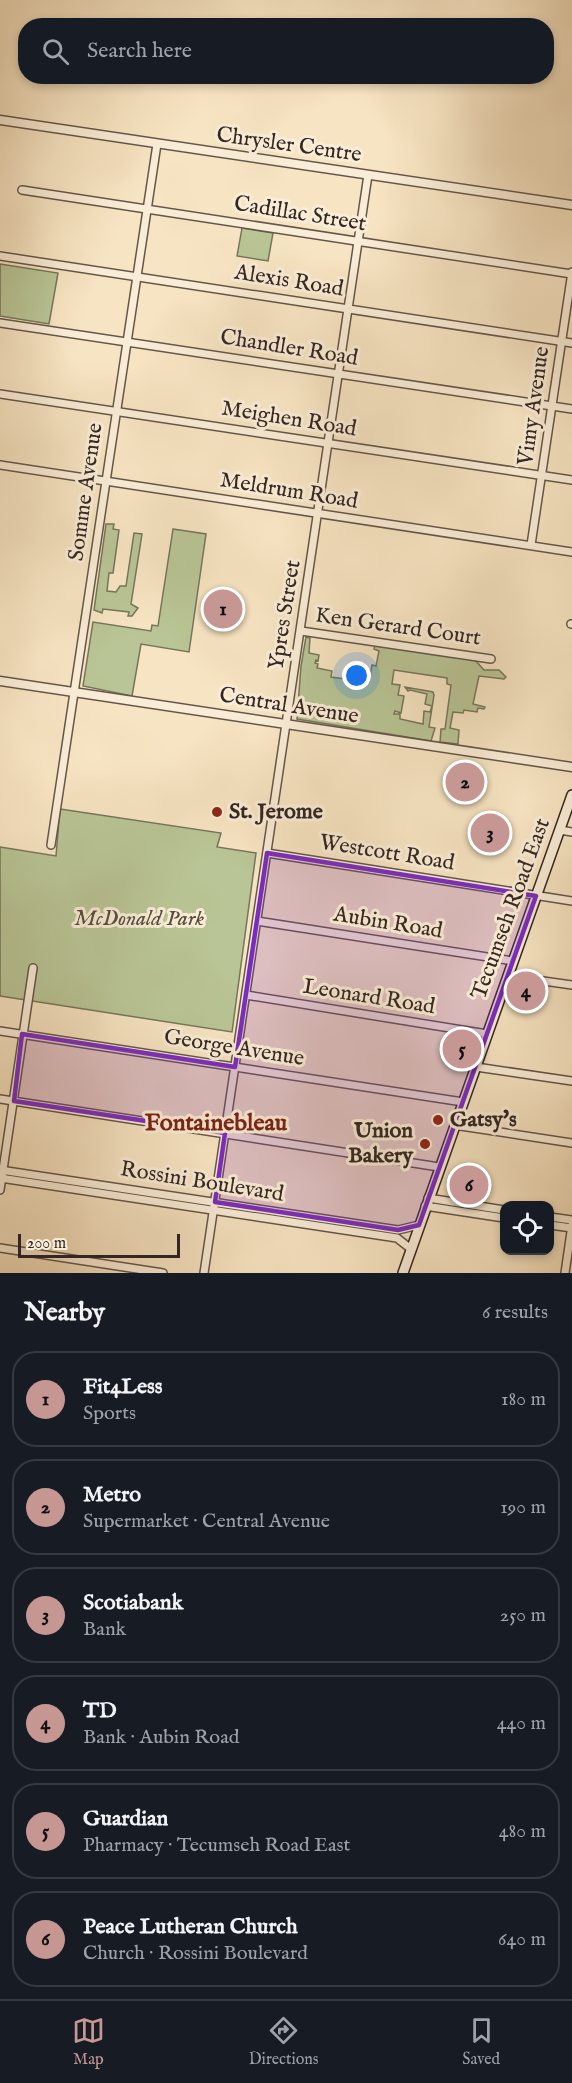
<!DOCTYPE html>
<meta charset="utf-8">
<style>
body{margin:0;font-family:"IM FELL English",serif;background:#20242c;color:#f1f3f6}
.controls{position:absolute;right:18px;bottom:18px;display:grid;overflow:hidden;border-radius:12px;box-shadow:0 3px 9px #0003}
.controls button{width:54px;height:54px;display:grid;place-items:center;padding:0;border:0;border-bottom:2px solid #363941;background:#171b24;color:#f1f3f6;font:30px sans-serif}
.scale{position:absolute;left:18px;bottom:15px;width:162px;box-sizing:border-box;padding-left:6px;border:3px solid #342622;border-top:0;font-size:16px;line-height:21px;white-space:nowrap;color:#342622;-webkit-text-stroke:4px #faedd7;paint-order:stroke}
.you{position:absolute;left:357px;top:676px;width:21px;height:21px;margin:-15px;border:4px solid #fff;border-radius:50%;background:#1a73e8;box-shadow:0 0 0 9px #1a73e833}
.badge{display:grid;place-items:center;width:39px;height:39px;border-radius:50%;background:#c59692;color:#111;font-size:20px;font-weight:700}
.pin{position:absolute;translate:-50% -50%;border:3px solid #fff;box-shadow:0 2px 6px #0006}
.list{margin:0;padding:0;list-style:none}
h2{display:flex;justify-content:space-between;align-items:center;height:78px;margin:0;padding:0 24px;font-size:26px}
h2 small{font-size:20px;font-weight:400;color:#9ea1a6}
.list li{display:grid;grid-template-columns:39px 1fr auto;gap:18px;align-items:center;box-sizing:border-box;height:96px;margin:0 12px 12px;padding:0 12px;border:2px solid #363941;border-radius:24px}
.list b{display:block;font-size:22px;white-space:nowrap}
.list p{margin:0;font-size:20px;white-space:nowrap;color:#9ea1a6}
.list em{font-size:20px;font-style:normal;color:#9ea1a6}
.icon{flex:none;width:33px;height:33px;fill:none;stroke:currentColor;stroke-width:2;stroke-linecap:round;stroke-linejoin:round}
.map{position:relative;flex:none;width:572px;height:1273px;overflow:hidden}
.search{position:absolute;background:#171b24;box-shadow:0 3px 9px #0003;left:18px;right:18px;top:18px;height:66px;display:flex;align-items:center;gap:15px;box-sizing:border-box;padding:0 21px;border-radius:24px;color:#9ea1a6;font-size:22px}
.sheet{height:726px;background:#171b24}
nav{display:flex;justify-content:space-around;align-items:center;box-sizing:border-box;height:84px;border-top:2px solid #363941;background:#171b24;font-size:16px;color:#9ea1a6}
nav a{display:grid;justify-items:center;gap:3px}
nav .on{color:#c59692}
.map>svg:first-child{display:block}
</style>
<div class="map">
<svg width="572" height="1273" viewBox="0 0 572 1273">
<rect width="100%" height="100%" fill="#f7e4c2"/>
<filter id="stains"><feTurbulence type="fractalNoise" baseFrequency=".00333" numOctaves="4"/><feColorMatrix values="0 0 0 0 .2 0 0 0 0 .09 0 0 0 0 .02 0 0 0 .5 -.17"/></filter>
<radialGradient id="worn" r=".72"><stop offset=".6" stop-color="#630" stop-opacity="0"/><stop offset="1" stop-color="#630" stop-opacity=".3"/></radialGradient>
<g fill="#b9c596" stroke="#76765c" stroke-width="1.5">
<polygon points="242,228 273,233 268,261 237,256"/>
<polygon points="0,264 58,273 49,324 0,316"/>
<polygon points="106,524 114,524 113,529 119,530 113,573 109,573 107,591 116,592 120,586 126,586 134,533 142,534 131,604 138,608 132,616 128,616 129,612 103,609 102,613 94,610"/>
<polygon points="173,529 206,534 189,652 141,644 132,696 83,686 93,622 151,631 152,625 158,626"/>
<polygon points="306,637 310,638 309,653 319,655 318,661 316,660 315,663 318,664 317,668 332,671 331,677 369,682 372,665 376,666 379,651 374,649 375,645 475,660 484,670 499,670 506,677 504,679 479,676 473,704 485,707 484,709 478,708 477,712 464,710 463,713 453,712 450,728 459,730 458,744 440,742 441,729 445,729 451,685 447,684 447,678 394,670 392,684 400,685 398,695 404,696 401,713 395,711 394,714 400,714 400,719 423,724 424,711 430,712 432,706 425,704 427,694 410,690 408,691 405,687 433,692 434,695 429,727 435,728 431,741 297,719 301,666"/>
<polygon points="60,809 221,833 217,847 256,853 232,1032 0,996 0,847 56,856"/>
</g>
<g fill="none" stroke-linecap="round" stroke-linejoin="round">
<defs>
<g id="minor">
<polyline points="22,190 572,274"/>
<polyline points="0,256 572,343"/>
<polyline points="0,323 572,409"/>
<polyline points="0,394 572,480"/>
<polyline points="0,465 572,552"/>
<polyline points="531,545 572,272"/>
<polyline points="571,624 572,624"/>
<polyline points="301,631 491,659"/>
<polyline points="560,830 572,832"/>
<polyline points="51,845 157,144"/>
<polyline points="267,853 572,901"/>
<polyline points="257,921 513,961"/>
<polyline points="508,976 572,985"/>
<polyline points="246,995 487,1034"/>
<polyline points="0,1031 463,1102"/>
<polyline points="476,1067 572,1081"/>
<polyline points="0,1099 439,1167"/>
<polyline points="454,1125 572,1143"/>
<polyline points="0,1170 398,1230 419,1225"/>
<polyline points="0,1178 397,1238 411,1249"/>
<polyline points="0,1190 33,968"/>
<polyline points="428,1198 504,1210"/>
<polyline points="425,1206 504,1218"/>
<polyline points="550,1217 572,1220"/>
<polyline points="550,1225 572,1228"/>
<polyline points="0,1248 163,1273"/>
<polyline points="204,1273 368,175"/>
<polyline points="565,1273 572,1225"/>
</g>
<g id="tertiary">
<polyline points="0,120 572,205"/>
<polyline points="0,681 572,767"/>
</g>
<polyline id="secondary" points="403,1273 572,795"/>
</defs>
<use href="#minor" stroke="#65564a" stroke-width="10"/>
<use href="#tertiary" stroke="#65564a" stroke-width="11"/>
<use href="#secondary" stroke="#342622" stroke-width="12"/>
<use href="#minor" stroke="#faedd7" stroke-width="7"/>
<use href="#tertiary" stroke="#faedd7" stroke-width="8"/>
<use href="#secondary" stroke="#faedd7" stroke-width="9"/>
</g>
<path fill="#7b2cbf" fill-opacity="0.2" stroke="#7b2cbf" stroke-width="4.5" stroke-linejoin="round" d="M267,853l269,43 -117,329 -21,5 -183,-28 10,-69 -211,-32 8,-67 213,33z"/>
<g fill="#8f2418" stroke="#faedd7" stroke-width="2">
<circle cx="217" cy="812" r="6"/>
<circle cx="438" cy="1120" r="6"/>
<circle cx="425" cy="1144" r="6"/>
</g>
<g text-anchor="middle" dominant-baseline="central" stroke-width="6" stroke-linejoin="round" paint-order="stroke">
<g font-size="22" fill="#342622" stroke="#faedd7">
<text transform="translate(289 145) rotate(8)">Chrysler Centre</text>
<text transform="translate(300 214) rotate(9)">Cadillac Street</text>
<text transform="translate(289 281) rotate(9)">Alexis Road</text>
<text transform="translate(289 348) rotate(9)">Chandler Road</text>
<text transform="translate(534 406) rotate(-82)">Vimy Avenue</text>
<text transform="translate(289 419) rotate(9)">Meighen Road</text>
<text transform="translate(289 491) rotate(9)">Meldrum Road</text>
<text transform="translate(86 492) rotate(-82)">Somme Avenue</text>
<text transform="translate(285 615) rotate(-81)">Ypres Street</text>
<text transform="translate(398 627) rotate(8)">Ken Gerard Court</text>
<text transform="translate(289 706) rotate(9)">Central Avenue</text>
<text transform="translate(387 853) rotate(9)">Westcott Road</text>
<text transform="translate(511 909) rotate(-70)">Tecumseh Road East</text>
<text transform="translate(388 923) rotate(9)">Aubin Road</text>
<text transform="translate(369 997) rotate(9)">Leonard Road</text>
<text transform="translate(234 1048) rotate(9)">George Avenue</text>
<text transform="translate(202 1182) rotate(9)">Rossini Boulevard</text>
</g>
<g font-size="22" font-weight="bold" fill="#342622" stroke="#faedd7" text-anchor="start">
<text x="229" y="812">St. Jerome</text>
<text x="450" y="1120">Gatsy's</text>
<text x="413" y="1131" text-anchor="end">Union<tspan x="413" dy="25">Bakery</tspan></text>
</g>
<g font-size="22" font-style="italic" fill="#554e3f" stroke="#faedd7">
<text x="139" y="919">McDonald Park</text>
</g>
<g font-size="24" font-weight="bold" fill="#7a1f14" stroke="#faedd7">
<text x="216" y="1123">Fontainebleau</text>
</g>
</g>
<rect width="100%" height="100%" filter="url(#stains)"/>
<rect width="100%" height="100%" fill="url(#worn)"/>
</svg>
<div class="controls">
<button><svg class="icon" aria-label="locate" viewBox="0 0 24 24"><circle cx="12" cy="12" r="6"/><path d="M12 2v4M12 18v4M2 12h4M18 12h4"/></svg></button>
</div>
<div class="scale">200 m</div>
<div class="you"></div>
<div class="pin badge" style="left:223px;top:609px">1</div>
<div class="pin badge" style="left:465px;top:782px">2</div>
<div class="pin badge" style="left:490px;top:833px">3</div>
<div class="pin badge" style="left:526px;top:991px">4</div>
<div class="pin badge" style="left:462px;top:1049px">5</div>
<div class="pin badge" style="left:469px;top:1185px">6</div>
<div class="search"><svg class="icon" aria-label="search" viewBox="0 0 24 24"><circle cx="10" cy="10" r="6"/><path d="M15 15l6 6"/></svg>Search here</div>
</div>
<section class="sheet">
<h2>Nearby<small>6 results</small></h2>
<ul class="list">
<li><span class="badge">1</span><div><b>Fit4Less</b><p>Sports</p></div><em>180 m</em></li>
<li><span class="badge">2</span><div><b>Metro</b><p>Supermarket · Central Avenue</p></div><em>190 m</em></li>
<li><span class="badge">3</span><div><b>Scotiabank</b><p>Bank</p></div><em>250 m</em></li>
<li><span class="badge">4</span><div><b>TD</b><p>Bank · Aubin Road</p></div><em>440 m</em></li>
<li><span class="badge">5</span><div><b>Guardian</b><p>Pharmacy · Tecumseh Road East</p></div><em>480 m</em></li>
<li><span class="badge">6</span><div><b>Peace Lutheran Church</b><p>Church · Rossini Boulevard</p></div><em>640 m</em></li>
</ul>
</section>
<nav>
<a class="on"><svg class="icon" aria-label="map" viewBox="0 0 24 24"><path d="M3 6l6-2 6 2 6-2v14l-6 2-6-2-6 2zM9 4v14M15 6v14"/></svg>Map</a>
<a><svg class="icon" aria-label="directions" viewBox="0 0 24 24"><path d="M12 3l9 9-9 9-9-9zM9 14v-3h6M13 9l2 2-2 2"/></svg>Directions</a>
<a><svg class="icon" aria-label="saved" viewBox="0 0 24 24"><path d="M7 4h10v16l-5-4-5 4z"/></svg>Saved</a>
</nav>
